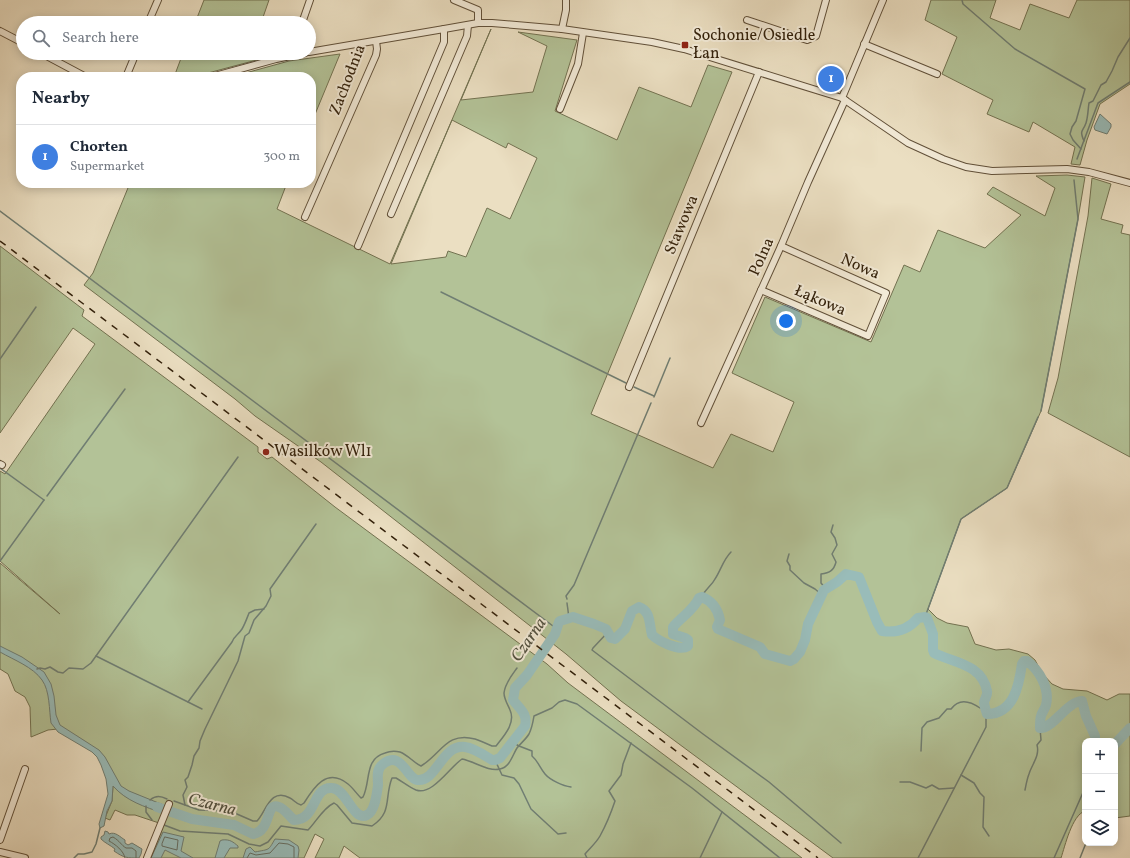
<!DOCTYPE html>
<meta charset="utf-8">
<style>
body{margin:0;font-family:Vollkorn,serif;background:#f6f6f7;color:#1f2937}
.controls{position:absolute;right:12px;bottom:12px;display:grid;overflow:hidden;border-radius:8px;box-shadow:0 2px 10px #0003}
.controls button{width:36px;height:36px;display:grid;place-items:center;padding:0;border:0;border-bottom:1px solid #e0e1e3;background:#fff;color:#1f2937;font:20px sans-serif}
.you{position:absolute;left:786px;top:321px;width:14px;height:14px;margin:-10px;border:3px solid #fff;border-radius:50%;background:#1a73e8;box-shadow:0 0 0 6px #1a73e833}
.badge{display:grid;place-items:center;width:26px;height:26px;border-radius:50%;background:#0b8043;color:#fff;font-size:13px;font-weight:700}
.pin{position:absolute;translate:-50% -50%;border:2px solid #fff;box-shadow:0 1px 4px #0006}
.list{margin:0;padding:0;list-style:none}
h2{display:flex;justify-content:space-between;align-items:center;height:52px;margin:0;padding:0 16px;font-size:17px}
h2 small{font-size:13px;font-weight:400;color:#747a83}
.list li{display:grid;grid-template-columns:26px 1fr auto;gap:12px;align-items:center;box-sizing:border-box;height:64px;padding:0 16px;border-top:1px solid #e0e1e3}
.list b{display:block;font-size:15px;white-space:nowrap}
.list p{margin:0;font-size:13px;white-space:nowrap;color:#747a83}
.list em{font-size:13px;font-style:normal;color:#747a83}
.icon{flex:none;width:22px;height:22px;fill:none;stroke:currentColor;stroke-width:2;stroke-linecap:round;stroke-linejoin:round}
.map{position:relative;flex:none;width:1130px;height:858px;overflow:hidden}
.search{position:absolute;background:#fff;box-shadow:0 2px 10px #0003;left:16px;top:16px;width:300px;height:44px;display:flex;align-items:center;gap:10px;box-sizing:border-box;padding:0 14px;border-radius:22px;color:#747a83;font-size:15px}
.panel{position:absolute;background:#fff;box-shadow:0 2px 10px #0003;left:16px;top:72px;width:300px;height:116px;border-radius:16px}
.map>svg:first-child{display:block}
</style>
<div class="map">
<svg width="1130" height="858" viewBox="0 0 1130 858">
<rect width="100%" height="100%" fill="#ebdfc2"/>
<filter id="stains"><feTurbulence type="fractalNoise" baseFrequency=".005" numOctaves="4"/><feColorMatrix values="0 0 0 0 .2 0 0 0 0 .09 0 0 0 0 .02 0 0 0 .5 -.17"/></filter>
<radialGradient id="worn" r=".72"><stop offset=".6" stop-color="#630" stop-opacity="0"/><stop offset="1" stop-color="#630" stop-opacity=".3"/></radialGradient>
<g fill="#b3c297" stroke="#737251" fill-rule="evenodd">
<polygon points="204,0 269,0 261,23 195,23"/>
<polygon points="931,0 996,0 990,18 1020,30 1030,4 1069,18 1077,0 1130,0 1130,84 1100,104 1087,140 1080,165 1071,164 1075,147 1033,122 1029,132 987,114 993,100 942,74 957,37 925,20"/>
<path d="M491,29l-30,71 72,-8 14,-46 -29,-14 59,8 -22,71 62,29 22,-53 52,20 17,-42 24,7 -141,342 122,54 18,-34 42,18 21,-50 -62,-29 33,-76 106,45 33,-77 16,7 18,-42 47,18 36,-33 -34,-21 6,-7 52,29 10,-28 -19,-12 31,-1 18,2 -7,42 -37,192 -34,77 -46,31 -33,90 9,9 10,5 21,4 7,17 21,6 13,-1 19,5 7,6 7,13 10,11 11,5 24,2 20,9 12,-6h11v122l-15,2v-77h-30v70c-13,4 -20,35 -24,47h-228l-212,-157 -55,-47 -245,-192 -66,-46 -20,-17 -151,-114 9,-12 37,-90h157l-10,26 113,55zM452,120l54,28 2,-5 29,15 -27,61 -23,-11 -21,49 -18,-6 -2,6 -55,7z"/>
<polygon points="183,53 283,53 193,77 174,77"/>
<polygon points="340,54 311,124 311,77 231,77 289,61"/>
<polygon points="1092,178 1111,184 1101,219 1123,225 1121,233 1130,235 1130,457 1048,413 1058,378 1088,216"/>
<polygon points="0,246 84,310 82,316 258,447 258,452 267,459 272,457 335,507 547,664 568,683 802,858 360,858 344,846 339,858 315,858 324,839 315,834 304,858 146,858 159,823 135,815 127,815 115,810 110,820 105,818 112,801 113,786 97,752 58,729 48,730 31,737 30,707 25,697 15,691 8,674 0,669 0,563 60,614 0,561 0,471 5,474 95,344 73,328 0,433"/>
</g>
<g fill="#99bcb9" stroke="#707e73">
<polygon points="1100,114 1111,124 1111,127 1107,134 1095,130 1094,127"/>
<path d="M0,646l22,11 22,15 7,12 3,12 2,19 4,10 39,25 6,7 16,29 8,5 37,15 -3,7c-18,-6 -37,-12 -50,-27l-1,15 -5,10 -3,15 -4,2 -1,-4 9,-30 -2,-15 -5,-14 -4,-8 -5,-5 -34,-20 -7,-9c-2,-13 -1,-32 -9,-43 -9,-13 -28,-20 -42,-28z"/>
<path d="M105,831l3,1 1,2c6,-3 11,3 16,6v3l3,2 4,-2 10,6 -1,5 -2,4c-12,0 -15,0 -25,-7l1,-2c-5,-4 -10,-6 -14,-10v-2l3,-2z"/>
<polygon points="163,832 184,837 181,851 193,858 181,858 165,850 161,858 151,858"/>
<path d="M275,839l14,1 9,6 1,4 -1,8h-55l3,-9 4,-2 5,5c15,-3 13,-1 20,-13z"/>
<path d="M222,840c8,-1 11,2 16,6v2h-8l-6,10h-9l5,-17z"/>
</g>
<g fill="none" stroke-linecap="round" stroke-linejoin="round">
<g stroke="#666e62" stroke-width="1">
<polygon points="165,837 178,840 177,850 162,846 162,844"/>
<path d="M125,858c-1,-7 -10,-14 -16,-17l1,-3 3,-1c7,4 8,8 13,11h6l4,3v7"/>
<polyline points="247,858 250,853 256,855 270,853 279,843 288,844 294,847 294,858"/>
</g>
<g stroke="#707e73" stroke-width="1.5">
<polyline points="962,0 963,4 1015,49 1085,89 1076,121 1072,127 1070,134 1073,140 1081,149"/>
<path d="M1084,141c-5,-12 -1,-9 2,-18 2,-6 2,-14 3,-20l4,-2 8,-16 5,-3 6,-11 6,-14 12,-19"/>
<polyline points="1077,159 1098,103 1130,82"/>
<polyline points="0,211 557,629"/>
<polyline points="441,292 626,383"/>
<polyline points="0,359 36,307"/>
<polyline points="634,387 654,396"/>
<polyline points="654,397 670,358"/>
<polyline points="1041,411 1078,219 1074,180"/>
<polyline points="0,468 44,500"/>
<polyline points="47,496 125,389"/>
<polyline points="789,554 787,561 790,566 790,570 804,583 815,589 822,595"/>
<polyline points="0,561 44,500"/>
<path d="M826,589l-5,-6v-9c9,-1 13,-4 15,-12l-4,-8 5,-9 -2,-7 -4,-6 2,-7"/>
<path d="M702,597c3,-9 9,-10 13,-18 6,-9 8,-19 16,-27"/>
<polyline points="567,599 566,596 574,585 651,403"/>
<polyline points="567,603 569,618"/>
<polyline points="925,617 961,519 1007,488 1038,417"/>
<polyline points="608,632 593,648 592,650 703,734 769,782 841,843"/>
<path d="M96,656l92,46 44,-60c2,-6 7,-8 10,-13 3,-5 5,-11 7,-16l6,-3 9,-1"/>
<polyline points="37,669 40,668 45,669 50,667 58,672 63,673 69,668 83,669 91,663 238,457"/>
<polyline points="188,702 202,709"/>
<path d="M512,742l7,4 13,5v5c6,5 8,12 13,18 5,6 18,12 26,13"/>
<path d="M921,751l1,-23 5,-6 12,-4 8,-9h4c8,-11 19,-8 29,-1l4,-3"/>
<polyline points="495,760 502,775 514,778 519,784 531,809 558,834 566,833"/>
<polyline points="1115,763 1117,766 1115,771"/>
<polyline points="961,775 974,783 980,793 984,797 983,827 989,836"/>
<polyline points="900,782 910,782 926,788 932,785 939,789 954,788"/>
<path d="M1025,790c1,-5 2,-11 4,-16 3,-10 11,-18 8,-29l4,-5 -1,-12"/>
<path d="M150,800c6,-5 11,-4 17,-1"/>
<path d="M174,801l25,9 31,1 23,10h4c9,-9 13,-34 33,-23 4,2 6,6 11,7l3,-2c10,-16 23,-36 44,-19 5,4 8,9 13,14l2,-1c8,-16 1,-38 22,-44 5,-2 10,-2 15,-1 8,3 14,11 21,14 20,-12 26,-35 54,-27 6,2 12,5 17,7h4c8,-10 20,-23 14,-36 -2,-5 -6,-11 -6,-17 1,-10 8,-18 13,-25"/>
<polyline points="185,805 183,795 187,787 185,780 188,777 192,765 194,756 199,748 200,741 205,729 238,661 245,636 249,633 254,620 266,606 271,596 270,589 316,524"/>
<polyline points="146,806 146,812 152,820"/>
<path d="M164,825l16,6 48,3 21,10 11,2 8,-4 13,-16 27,4c8,-8 15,-22 26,-27l3,2 15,18 20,3c21,-14 12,-28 20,-48h4c7,4 13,9 20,12 16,6 33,-22 46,-31 12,2 26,13 38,10 10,-2 12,-13 17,-21 4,-5 9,-9 12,-14 3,-6 4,-12 5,-18l18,-8 7,-6 6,-2 12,4 115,84 88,70"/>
<polyline points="74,858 78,854 84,854 92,852 96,844 100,828"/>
<path d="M587,858l-2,-4c5,-6 11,-11 15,-18 6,-11 11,-23 15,-35l-6,-10 12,-16 2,-11 8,-21"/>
<polyline points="700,858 722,812"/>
<polyline points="918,858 986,727 986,712"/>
<polyline points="1054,858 1085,788"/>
<polyline points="1080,858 1086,843"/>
</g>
<g stroke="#99bcb9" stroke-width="10">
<polyline points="1115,744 1130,728"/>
<path d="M157,807l35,12 42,6 19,9c19,-3 12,-33 26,-27 6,2 10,9 15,13 23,0 18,-34 38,-32 15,1 21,34 35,27 8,-4 10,-22 11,-30 0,-7 -2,-15 4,-20 19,-17 25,15 36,15 19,1 24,-36 47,-33 9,1 19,8 27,13h3l5,-2 25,-32c3,-12 -5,-17 -12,-26l2,-12 12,-13 28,-41 4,-12 1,-1 13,-4 21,7 12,5 5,9 4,1 10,-10 7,-18 7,-4c12,4 10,17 13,28 7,6 27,17 36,11v-6l-3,-2 -12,-4v-7c8,-10 21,-17 26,-29l3,-1c10,4 16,13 18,23l-3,7 1,2 42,18 5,7 25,7 4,-2 6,-7 5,-12 3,-16 16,-34 13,-8 9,-8 13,3 18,45 5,9c14,2 27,-2 36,-13l7,-1 2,1 6,16v16l1,3c20,10 48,11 53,38 1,4 -2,7 -3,11 0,3 2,9 3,12 27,0 32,-29 35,-50l2,-3h3c12,9 23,27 19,44 -1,4 -4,7 -5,11 -1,3 -1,9 -1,12 13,1 26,-26 42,-27l4,15 9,20v5"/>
</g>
<defs>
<g id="street">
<polyline points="454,0 478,10 478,23"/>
<polyline points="747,20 807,40 816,36 826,0"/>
<polyline points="148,23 158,0"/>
<polyline points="302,23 310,0"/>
<polyline points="562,29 566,10 566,0"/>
<polyline points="0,31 23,43"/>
<polyline points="864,44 937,74"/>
<polyline points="309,52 444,29 478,23 492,23 562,29 652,42 684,49 842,98 908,143 943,159 966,167 992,171 1067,169 1089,172 1130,183"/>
<polyline points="41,53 86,77"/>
<polyline points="126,77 136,53"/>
<polyline points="211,77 276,59 305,53"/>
<polyline points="842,98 883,0"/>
<polyline points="560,109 578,64 583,33"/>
<polyline points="391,214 467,36 468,25"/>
<polyline points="305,217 376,55 377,49 376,41"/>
<polyline points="358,246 444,42 444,29"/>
<polyline points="761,290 868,336 886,293 781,246"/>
<polyline points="629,387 759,72"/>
<polyline points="701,423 781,246 808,182 845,100"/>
<polyline points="0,464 2,465"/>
<polyline points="0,840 25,769"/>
<polyline points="0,852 25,858"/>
<polyline points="147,858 169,804"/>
</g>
</defs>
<use href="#street" stroke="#615039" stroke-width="8"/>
<use href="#street" stroke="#f2ead7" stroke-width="6"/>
<polyline stroke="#33210b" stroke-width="1.5" stroke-dasharray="7 7" stroke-linecap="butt" points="0,241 818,858"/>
</g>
<g fill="#8f2418" stroke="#f2ead7" stroke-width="1.5">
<rect x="681" y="41" width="8" height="8" rx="2"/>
<circle cx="266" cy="452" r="4"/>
</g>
<g text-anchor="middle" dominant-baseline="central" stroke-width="4" stroke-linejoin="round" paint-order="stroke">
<g font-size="16" fill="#33210b" stroke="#f2ead7" text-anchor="start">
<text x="693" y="36">Sochonie/Osiedle<tspan x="693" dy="18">Łan</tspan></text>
<text x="274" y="452">Wasilków Wl1</text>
</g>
<g font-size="16" fill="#33210b" stroke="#f2ead7">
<text transform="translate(348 80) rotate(-69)">Zachodnia</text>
<text transform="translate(682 225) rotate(-67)">Stawowa</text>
<text transform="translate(762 257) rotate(-66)">Polna</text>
<text transform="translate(860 267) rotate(24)">Nowa</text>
<text transform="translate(820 301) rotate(23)">Łąkowa</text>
</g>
<g font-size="17" font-style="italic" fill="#52503f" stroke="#f2ead7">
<text transform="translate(529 640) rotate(-56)">Czarna</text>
<text transform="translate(212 805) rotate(14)">Czarna</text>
</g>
</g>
<rect width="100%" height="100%" filter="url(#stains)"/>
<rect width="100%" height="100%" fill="url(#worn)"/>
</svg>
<div class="controls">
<button>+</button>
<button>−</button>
<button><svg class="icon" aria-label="layers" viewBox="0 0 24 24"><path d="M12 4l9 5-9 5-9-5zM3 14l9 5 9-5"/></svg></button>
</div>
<div class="you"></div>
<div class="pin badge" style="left:831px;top:79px;background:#3f7fe0">1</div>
<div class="search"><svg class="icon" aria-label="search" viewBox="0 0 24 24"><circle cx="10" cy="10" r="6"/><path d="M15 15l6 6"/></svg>Search here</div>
<section class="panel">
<h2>Nearby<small></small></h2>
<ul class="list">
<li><span class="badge" style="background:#3f7fe0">1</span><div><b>Chorten</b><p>Supermarket</p></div><em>300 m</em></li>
</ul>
</section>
</div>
